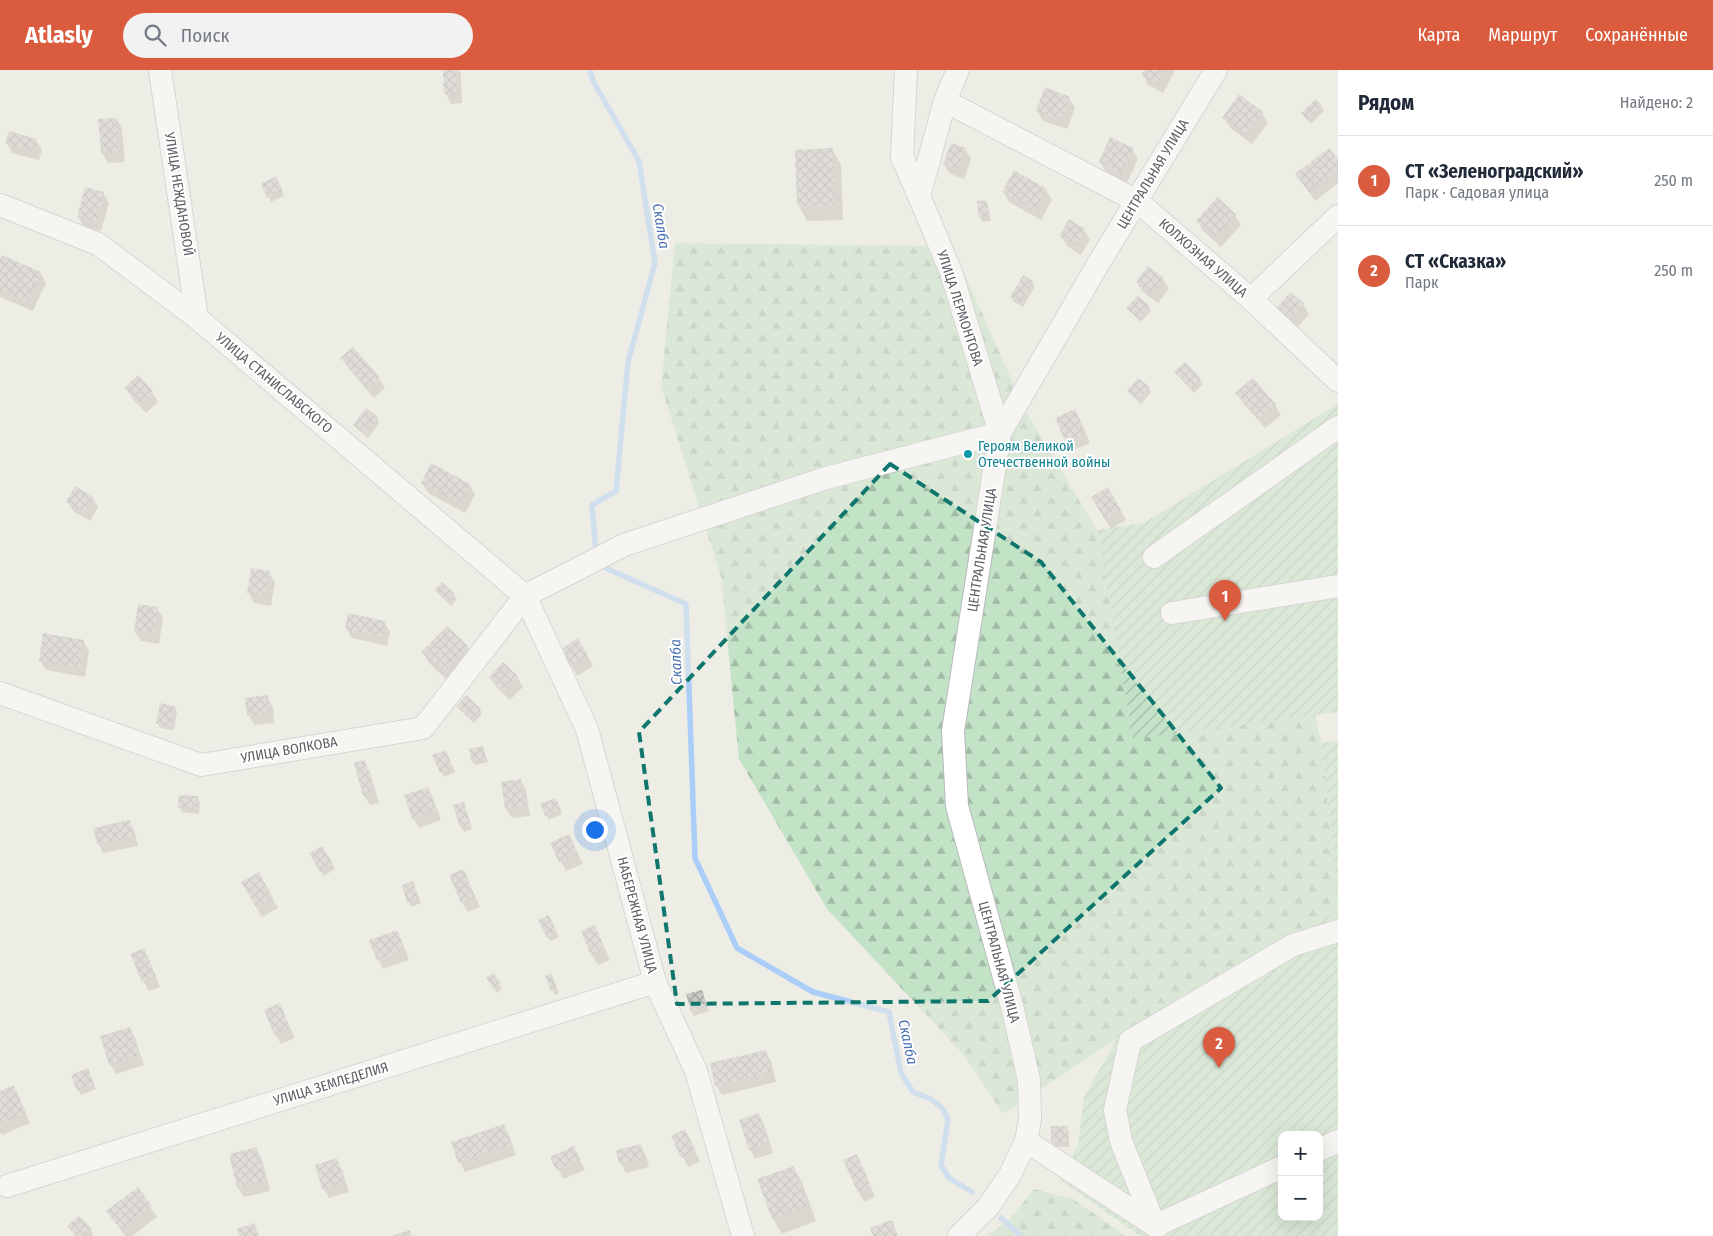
<!DOCTYPE html>
<html lang="ru">
<meta charset="utf-8">
<style>
body{margin:0;font-family:"Fira Sans Condensed",sans-serif;background:#f2f2f3;color:#1f2937}
.controls{position:absolute;right:15px;bottom:15px;display:grid;overflow:hidden;border-radius:10px;box-shadow:0 5px 20px #0002}
.controls button{width:45px;height:45px;display:grid;place-items:center;padding:0;border:0;border-bottom:1px solid #e0e1e3;background:#fff;color:#1f2937;font:25px sans-serif}
.you{position:absolute;left:594px;top:759px;width:18px;height:18px;margin:-12px;border:4px solid #fff;border-radius:50%;background:#1a73e8;box-shadow:0 0 0 8px #1a73e833}
.badge{display:grid;place-items:center;width:32px;height:32px;border-radius:50%;background:#da5b3e;color:#fff;font-size:16px;font-weight:700}
.pin{position:absolute;translate:-50% -41px;filter:drop-shadow(0 1px 2px #0008)}
.pin::after{content:'';position:absolute;top:26px;width:18px;height:15px;background:inherit;clip-path:polygon(0 0,100% 0,50% 100%)}
.list{margin:0;padding:0;list-style:none}
h2{display:flex;justify-content:space-between;align-items:center;height:65px;margin:0;padding:0 20px;font-size:21px}
h2 small{font-size:16px;font-weight:400;color:#747a83}
.list li{display:grid;grid-template-columns:32px 1fr auto;gap:15px;align-items:center;box-sizing:border-box;height:90px;padding:0 20px;border-top:1px solid #e0e1e3}
.list b{display:block;font-size:19px;white-space:nowrap}
.list p{margin:0;font-size:16px;white-space:nowrap;color:#747a83}
.list em{font-size:16px;font-style:normal;color:#747a83}
.icon{flex:none;width:28px;height:28px;fill:none;stroke:currentColor;stroke-width:2;stroke-linecap:round;stroke-linejoin:round}
.map{position:relative;flex:none;width:1338px;height:1166px;overflow:hidden}
header{display:flex;align-items:center;gap:30px;box-sizing:border-box;height:70px;padding:0 25px;background:#da5b3e;color:#fff}
header strong{font-size:24px}
nav{display:flex;gap:28px;margin-inline-start:auto;font-size:18px}
.search{width:350px;height:45px;background:#f2f2f3;display:flex;align-items:center;gap:12px;box-sizing:border-box;padding:0 18px;border-radius:28px;color:#747a83;font-size:19px}
main{display:flex}
aside{flex:1;background:#fff}
.map>svg:first-child{display:block}
</style>
<header>
<strong>Atlasly</strong>
<div class="search"><svg class="icon" aria-label="search" viewBox="0 0 24 24"><circle cx="10" cy="10" r="6"/><path d="M15 15l6 6"/></svg>Поиск</div>
<nav><a>Карта</a><a>Маршрут</a><a>Сохранённые</a></nav>
</header>
<main>
<div class="map">
<svg width="1338" height="1166" viewBox="0 0 1338 1166">
<defs>
<pattern id="forest-firs" width="22" height="20" patternUnits="userSpaceOnUse" patternTransform="scale(1.25)"><rect width="22" height="20" fill="#c3e3c7"/><path d="M5 1l3.5 6h-7zM16 11l3.5 6h-7z" fill="#a2bba5"/></pattern>
<pattern id="garden-furrows" width="10" height="10" patternUnits="userSpaceOnUse" patternTransform="scale(1.25)"><rect width="10" height="10" fill="#c3e3c7"/><path d="M-1 1l2-2M0 10L10 0M9 11l2-2" fill="none" stroke="#a2bba5"/></pattern>
<pattern id="building-cross-hatch" width="8" height="8" patternUnits="userSpaceOnUse" patternTransform="scale(1.25)"><rect width="8" height="8" fill="#c9c7c2"/><path d="M0 0l8 8M0 8l8-8" fill="none" stroke="#a6a5a1"/></pattern>
</defs>
<rect width="100%" height="100%" fill="#eeede5"/>
<g fill="url(#forest-firs)">
<polygon points="675,173 952,176 1026,342 1097,460 1133,668 1316,645 1321,673 1338,825 1338,841 1189,921 1003,1044 963,984 827,839 739,689 721,507 661,316"/>
<polygon points="1034,1119 1073,1129 1126,1166 986,1166 1009,1150"/>
</g>
<g fill="url(#garden-furrows)" fill-rule="evenodd">
<polygon points="1338,334 1338,642 1133,669 1097,460 1144,453"/>
<polygon points="1338,671 1338,825 1321,673"/>
<path d="M1338,841v325h-198l-81,-57 19,-34 6,-48 32,-57 73,-49zM1282,1065h37v82h-37z"/>
</g>
<g fill="#0003">
<polygon points="445,0 459,0 461,4 462,33 451,34 446,24"/>
<polygon points="1145,0 1175,0 1163,23 1148,15 1143,5"/>
<polygon points="1069,28 1075,38 1067,59 1043,51 1037,41"/>
<polygon points="1316,31 1324,41 1311,54 1305,48"/>
<polygon points="1262,43 1268,53 1252,74 1230,58 1224,48"/>
<polygon points="117,49 122,59 125,92 108,93 102,83 99,51"/>
<polygon points="36,70 42,80 39,90 12,83 7,73"/>
<polygon points="832,79 841,95 843,150 807,151 799,136"/>
<polygon points="965,79 971,89 964,109 950,104 944,94"/>
<polygon points="1132,79 1138,89 1127,112 1106,102 1100,92"/>
<polygon points="1338,91 1338,113 1315,131 1297,105"/>
<polygon points="278,113 284,126 271,132 269,127"/>
<polygon points="1046,120 1052,130 1041,150 1009,132 1003,122"/>
<polygon points="103,123 109,133 101,161 84,157 78,147"/>
<polygon points="985,131 988,135 991,151 983,152 980,148"/>
<polygon points="1235,145 1241,155 1221,177 1203,161 1198,151"/>
<polygon points="1084,160 1090,170 1081,185 1067,176 1061,166"/>
<polygon points="0,193 40,203 46,213 33,241 0,227"/>
<polygon points="1163,209 1169,219 1158,233 1143,222 1137,213"/>
<polygon points="1032,212 1035,216 1023,237 1014,232 1011,227"/>
<polygon points="1290,224 1303,234 1309,244 1295,260 1283,250"/>
<polygon points="1149,237 1151,241 1141,252 1128,238"/>
<polygon points="353,278 379,308 385,318 374,328 348,298 342,288"/>
<polygon points="1184,293 1203,314 1194,323 1178,306"/>
<polygon points="138,307 152,322 158,332 146,343 132,328 126,318"/>
<polygon points="1252,309 1275,335 1281,345 1265,358 1243,333 1237,323"/>
<polygon points="1149,318 1151,322 1141,334 1131,325 1129,321"/>
<polygon points="1075,340 1090,373 1072,381 1056,348"/>
<polygon points="377,348 379,353 368,368 357,359 354,355"/>
<polygon points="422,413 470,415 475,425 465,443 428,423"/>
<polygon points="1108,419 1126,450 1111,459 1093,428"/>
<polygon points="92,427 98,437 90,451 73,441 68,432"/>
<polygon points="269,503 275,512 271,536 254,533 249,523"/>
<polygon points="442,514 457,529 451,536 435,520"/>
<polygon points="157,538 163,548 159,574 141,571 135,562"/>
<polygon points="384,552 390,562 387,576 352,568 346,558"/>
<polygon points="447,557 467,577 473,587 449,612 428,592 423,582"/>
<polygon points="578,570 593,596 577,606 562,579"/>
<polygon points="83,571 89,581 85,607 46,600 40,590"/>
<polygon points="490,607 517,607 523,617 510,630 496,617"/>
<polygon points="267,627 273,637 274,653 254,655 249,645"/>
<polygon points="457,636 480,640 482,644 474,653"/>
<polygon points="175,637 177,642 174,660 160,658 158,653"/>
<polygon points="483,677 488,692 475,695 472,691"/>
<polygon points="434,686 448,686 455,702 444,707"/>
<polygon points="364,692 370,702 379,733 370,735 364,726"/>
<polygon points="521,711 526,720 530,746 512,748 506,738"/>
<polygon points="428,718 433,728 441,750 419,758 413,748"/>
<polygon points="197,727 200,732 199,744 182,742 180,738"/>
<polygon points="463,734 472,759 464,762 461,757"/>
<polygon points="558,734 562,744 549,750 546,745"/>
<polygon points="129,752 135,762 138,776 103,783 98,773"/>
<polygon points="568,765 583,794 566,801 552,773"/>
<polygon points="322,778 335,799 324,806 311,784"/>
<polygon points="463,800 480,837 468,842 462,832"/>
<polygon points="258,804 278,838 262,847 243,812"/>
<polygon points="413,813 421,833 411,837 409,832"/>
<polygon points="551,851 559,867 550,871 548,867"/>
<polygon points="595,857 610,890 598,895 592,885"/>
<polygon points="397,861 402,871 409,890 383,899 378,889"/>
<polygon points="149,890 160,917 149,921 143,911"/>
<polygon points="492,905 502,919 497,923 490,912"/>
<polygon points="553,909 559,923 555,925 552,920"/>
<polygon points="702,921 709,941 694,946 692,941"/>
<polygon points="279,935 295,968 281,974 275,964"/>
<polygon points="130,958 135,968 144,995 116,1004 110,994"/>
<polygon points="765,981 771,991 776,1012 722,1025 716,1015"/>
<polygon points="90,1004 96,1019 81,1025 78,1020"/>
<polygon points="14,1017 30,1053 2,1065 0,1062 0,1022"/>
<polygon points="758,1045 764,1054 773,1083 755,1089 750,1079"/>
<polygon points="504,1055 509,1065 516,1085 465,1102 460,1092"/>
<polygon points="1052,1058 1067,1058 1069,1062 1069,1077 1055,1077 1052,1072"/>
<polygon points="690,1071 700,1091 688,1097 683,1087"/>
<polygon points="640,1075 646,1085 649,1097 626,1103 621,1093"/>
<polygon points="574,1078 585,1100 563,1109 552,1087"/>
<polygon points="256,1079 262,1089 270,1121 244,1127 238,1118"/>
<polygon points="336,1090 342,1100 349,1122 329,1128 323,1118"/>
<polygon points="862,1095 875,1127 864,1132 859,1122"/>
<polygon points="793,1097 802,1112 816,1151 782,1164 773,1149 759,1110"/>
<polygon points="138,1119 157,1147 132,1166 125,1166 108,1141"/>
<polygon points="91,1160 93,1164 92,1166 76,1166"/>
</g>
<g fill="none" stroke-linecap="round" stroke-linejoin="round">
<g stroke="#abcef8" stroke-width="5.5">
<polyline points="590,0 593,11 639,91 655,193 628,292 616,421 592,435 596,484"/>
<polyline points="599,495 686,534 695,788 737,878 813,922 889,942 901,1003 913,1022 931,1029 943,1039 948,1050 941,1095 949,1108 972,1122"/>
<polyline points="1001,1148 1021,1166"/>
</g>
</g>
<g fill="url(#building-cross-hatch)">
<polygon points="443,0 456,0 457,24 444,24"/>
<polygon points="1144,0 1164,0 1157,14 1141,5"/>
<polygon points="1045,17 1070,27 1061,50 1036,41"/>
<polygon points="1239,24 1263,42 1246,65 1222,48"/>
<polygon points="1316,29 1322,36 1307,50 1301,43"/>
<polygon points="117,48 120,82 101,83 98,49"/>
<polygon points="9,61 37,69 33,81 5,73"/>
<polygon points="1110,67 1133,78 1122,103 1099,92"/>
<polygon points="951,73 966,78 958,99 943,94"/>
<polygon points="833,78 835,135 797,136 795,80"/>
<polygon points="1329,78 1338,89 1338,99 1309,122 1295,104"/>
<polygon points="1014,100 1047,119 1035,141 1002,122"/>
<polygon points="276,106 283,121 267,128 261,114"/>
<polygon points="85,117 104,122 96,152 77,147"/>
<polygon points="1217,127 1236,144 1215,167 1196,151"/>
<polygon points="986,130 989,147 979,148 977,131"/>
<polygon points="1069,149 1085,159 1076,175 1059,166"/>
<polygon points="2,185 41,202 28,232 0,220 0,190"/>
<polygon points="1148,196 1164,208 1152,224 1136,212"/>
<polygon points="1023,205 1033,211 1020,233 1010,227"/>
<polygon points="1290,222 1304,233 1289,251 1275,240"/>
<polygon points="1138,226 1150,236 1138,249 1126,238"/>
<polygon points="353,277 380,307 368,318 340,288"/>
<polygon points="1185,292 1201,309 1191,319 1174,302"/>
<polygon points="138,305 153,321 140,334 124,318"/>
<polygon points="1138,308 1150,317 1138,330 1127,321"/>
<polygon points="1253,308 1276,334 1259,349 1235,323"/>
<polygon points="366,338 378,347 365,364 353,355"/>
<polygon points="1075,339 1086,363 1065,371 1055,348"/>
<polygon points="431,393 470,414 460,434 421,413"/>
<polygon points="75,416 93,427 84,442 66,432"/>
<polygon points="1108,417 1121,440 1105,450 1091,427"/>
<polygon points="251,498 270,501 266,526 247,523"/>
<polygon points="442,512 455,524 448,532 434,520"/>
<polygon points="138,534 158,537 154,564 134,562"/>
<polygon points="348,543 385,551 382,567 345,559"/>
<polygon points="447,556 468,576 443,603 421,582"/>
<polygon points="43,563 84,570 79,597 39,591"/>
<polygon points="578,568 588,586 571,596 561,579"/>
<polygon points="503,592 518,606 504,621 489,607"/>
<polygon points="268,625 270,643 247,646 245,628"/>
<polygon points="466,625 481,639 471,650 456,636"/>
<polygon points="160,633 175,636 172,656 156,654"/>
<polygon points="483,676 486,688 471,691 469,679"/>
<polygon points="446,680 453,698 440,703 432,685"/>
<polygon points="365,690 374,723 363,726 354,693"/>
<polygon points="521,709 525,736 505,739 501,712"/>
<polygon points="428,717 436,740 412,749 404,725"/>
<polygon points="179,725 198,726 197,739 178,738"/>
<polygon points="556,728 561,740 545,746 540,734"/>
<polygon points="464,732 471,755 460,758 453,735"/>
<polygon points="130,750 133,766 97,774 93,758"/>
<polygon points="569,764 578,784 559,792 550,773"/>
<polygon points="322,776 333,794 320,802 309,783"/>
<polygon points="464,799 475,827 461,833 449,805"/>
<polygon points="259,802 273,828 256,837 241,812"/>
<polygon points="413,811 419,829 407,833 402,815"/>
<polygon points="549,845 557,863 547,868 538,850"/>
<polygon points="595,855 605,880 591,886 581,861"/>
<polygon points="397,860 404,880 377,890 369,870"/>
<polygon points="144,878 156,906 142,912 130,884"/>
<polygon points="493,903 501,914 494,919 486,908"/>
<polygon points="551,903 557,918 551,921 545,906"/>
<polygon points="702,920 707,937 691,942 686,924"/>
<polygon points="280,933 290,958 274,965 264,940"/>
<polygon points="130,957 139,985 109,995 100,966"/>
<polygon points="766,980 771,1003 715,1016 710,993"/>
<polygon points="88,998 94,1015 77,1021 71,1005"/>
<polygon points="14,1015 26,1043 0,1054 0,1021"/>
<polygon points="759,1043 769,1073 749,1080 739,1050"/>
<polygon points="504,1054 511,1075 458,1093 451,1072"/>
<rect x="1051" y="1056" width="16" height="16"/>
<polygon points="685,1059 696,1081 681,1088 671,1066"/>
<polygon points="641,1074 644,1088 619,1094 616,1080"/>
<polygon points="574,1076 580,1089 556,1100 550,1087"/>
<polygon points="257,1077 265,1111 237,1118 229,1084"/>
<polygon points="857,1084 871,1117 858,1123 843,1090"/>
<polygon points="337,1088 344,1112 322,1119 315,1095"/>
<polygon points="794,1096 808,1136 772,1149 757,1109"/>
<polygon points="138,1117 152,1136 121,1160 106,1141"/>
<polygon points="79,1146 92,1159 84,1166 76,1166 67,1156"/>
<polygon points="892,1150 898,1166 873,1166 870,1158"/>
<polygon points="254,1153 259,1166 239,1166 237,1159"/>
<polygon points="410,1160 412,1166 392,1166"/>
</g>
<g fill="none" stroke-linecap="round" stroke-linejoin="round">
<defs>
<g id="minor">
<polyline points="160,0 197,248"/>
<polyline points="906,0 902,87 919,126"/>
<polyline points="945,31 1137,131 1251,229 1338,311"/>
<polyline points="0,135 98,174 197,248 525,526 587,659 655,912 696,1001 743,1166"/>
<polyline points="1251,229 1338,146"/>
<polyline points="1154,487 1338,357"/>
<polyline points="1172,543 1338,516"/>
<polyline points="0,623 201,695 423,658 525,526 624,475 826,408 1000,363 951,202 919,126 945,31 958,0"/>
<polyline points="1026,1071 1157,1157"/>
<polyline points="1319,1080 1338,1071"/>
<polyline points="1282,1097 1155,1156 1121,1071 1115,1040 1130,971 1293,875 1338,861"/>
<polyline points="7,1116 655,912"/>
<polyline points="959,1166 988,1137 1010,1105 1026,1071 1030,1049 1029,1010 1013,940 957,736 953,661 1000,363 1100,191 1216,0"/>
</g>
</defs>
<use href="#minor" stroke="#b7b9bd" stroke-width="24"/>
<use href="#minor" stroke="#fff" stroke-width="22"/>
</g>
<path d="M0 0H1338V1166H0ZM890,394l151,98 180,226 -233,213 -311,3 -38,-272z" fill="#eeede5" fill-opacity=".55" fill-rule="evenodd"/>
<path fill="none" stroke="#0f766e" stroke-width="4" stroke-dasharray="10 6" stroke-linejoin="round" d="M890,394l151,98 180,226 -233,213 -311,3 -38,-272z"/>
<circle fill="#0f9aa8" stroke="#fff" stroke-width="2" cx="968" cy="384" r="5"/>
<g text-anchor="middle" dominant-baseline="central" stroke-width="4" stroke-linejoin="round" paint-order="stroke">
<g font-size="14" fill="#5c5f64" stroke="#fff">
<text transform="translate(1153 104) rotate(-59)">ЦЕНТРАЛЬНАЯ УЛИЦА</text>
<text transform="translate(179 124) rotate(81)">УЛИЦА НЕЖДАНОВОЙ</text>
<text transform="translate(1203 188) rotate(41)">КОЛХОЗНАЯ УЛИЦА</text>
<text transform="translate(960 238) rotate(72)">УЛИЦА ЛЕРМОНТОВА</text>
<text transform="translate(274 313) rotate(40)">УЛИЦА СТАНИСЛАВСКОГО</text>
<text transform="translate(982 480) rotate(-81)">ЦЕНТРАЛЬНАЯ УЛИЦА</text>
<text transform="translate(289 680) rotate(-10)">УЛИЦА ВОЛКОВА</text>
<text transform="translate(637 845) rotate(75)">НАБЕРЕЖНАЯ УЛИЦА</text>
<text transform="translate(999 892) rotate(75)">ЦЕНТРАЛЬНАЯ УЛИЦА</text>
<text transform="translate(331 1014) rotate(-17)">УЛИЦА ЗЕМЛЕДЕЛИЯ</text>
</g>
<g font-size="14" fill="#0d838f" stroke="#fff" text-anchor="start">
<text x="978" y="376">Героям Великой<tspan x="978" dy="16">Отечественной войны</tspan></text>
</g>
<g font-size="15" font-style="italic" fill="#4c72b1" stroke="#fff">
<text transform="translate(661 156) rotate(81)">Скалба</text>
<text transform="translate(676 592) rotate(-92)">Скалба</text>
<text transform="translate(908 972) rotate(78)">Скалба</text>
</g>
</g>
</svg>
<div class="controls">
<button>+</button>
<button>−</button>
</div>
<div class="you"></div>
<div class="pin badge" style="left:1225px;top:551px">1</div>
<div class="pin badge" style="left:1219px;top:998px">2</div>
</div>
<aside>
<h2>Рядом<small>Найдено: 2</small></h2>
<ul class="list">
<li><span class="badge">1</span><div><b>СТ «Зеленоградский»</b><p>Парк · Садовая улица</p></div><em>250 m</em></li>
<li><span class="badge">2</span><div><b>СТ «Сказка»</b><p>Парк</p></div><em>250 m</em></li>
</ul>
</aside>
</main>
